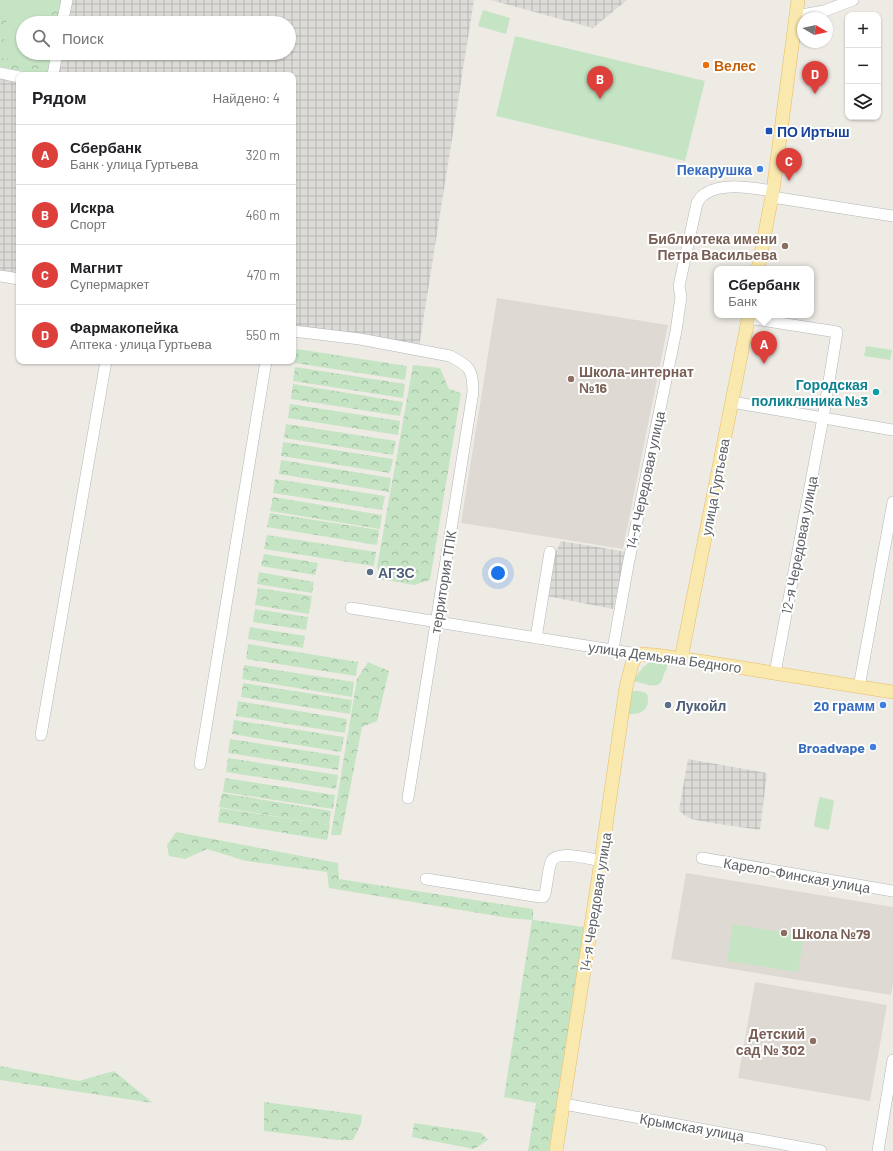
<!DOCTYPE html>
<html lang="ru">
<meta charset="utf-8">
<style>
body{margin:0;font-family:Barlow,sans-serif;background:#f6f6f6;color:#202124}
.controls{position:absolute;right:12px;top:12px;display:grid;overflow:hidden;border-radius:8px;box-shadow:0 1px 3px #0004}
.controls button{width:36px;height:36px;display:grid;place-items:center;padding:0;border:0;border-bottom:1px solid #e0e0e0;background:#fff;color:#202124;font:20px sans-serif}
.compass{position:absolute;left:797px;top:12px;width:36px;height:36px;border-radius:50%;background:#fff;box-shadow:0 1px 3px #0004;rotate:99deg}
.you{position:absolute;left:498px;top:573px;width:14px;height:14px;margin:-10px;border:3px solid #fff;border-radius:50%;background:#1a73e8;box-shadow:0 0 0 6px #1a73e833}
.badge{display:grid;place-items:center;width:26px;height:26px;border-radius:50%;background:#dd3f3b;color:#fff;font-size:13px;font-weight:700}
.pin{position:absolute;translate:-50% -33px;filter:drop-shadow(0 1px 2px #0008)}
.pin::after{content:'';position:absolute;top:21px;width:14px;height:12px;background:inherit;clip-path:polygon(0 0,100% 0,50% 100%)}
.popup{position:absolute;left:714px;top:266px;width:100px;height:52px;box-sizing:border-box;display:grid;place-content:center;border-radius:8px;background:#fff;filter:drop-shadow(0 1px 3px #0005);font-size:13px;white-space:nowrap;color:#757577}
.popup b{font-size:15px;color:#202124}
.popup::after{content:'';position:absolute;left:50%;top:100%;margin-left:-8px;border:8px solid transparent;border-top-color:#fff}
.list{margin:0;padding:0;list-style:none}
h2{display:flex;justify-content:space-between;align-items:center;height:52px;margin:0;padding:0 16px;font-size:17px}
h2 small{font-size:13px;font-weight:400;color:#757577}
.list li{display:grid;grid-template-columns:26px 1fr auto;gap:12px;align-items:center;box-sizing:border-box;height:60px;padding:0 16px;border-top:1px solid #e0e0e0}
.list b{display:block;font-size:15px;white-space:nowrap}
.list p{margin:0;font-size:13px;white-space:nowrap;color:#757577}
.list em{font-size:13px;font-style:normal;color:#757577}
.icon{flex:none;width:22px;height:22px;fill:none;stroke:currentColor;stroke-width:2;stroke-linecap:round;stroke-linejoin:round}
.map{position:relative;flex:none;width:893px;height:1151px;overflow:hidden}
.search{position:absolute;background:#fff;box-shadow:0 1px 3px #0004;left:16px;top:16px;width:280px;height:44px;display:flex;align-items:center;gap:10px;box-sizing:border-box;padding:0 14px;border-radius:22px;color:#757577;font-size:15px}
.panel{position:absolute;background:#fff;box-shadow:0 1px 3px #0004;left:16px;top:72px;width:280px;height:292px;border-radius:8px}
.map>svg:first-child{display:block}
</style>
<div class="map">
<svg width="893" height="1151" viewBox="0 0 893 1151">
<defs>
<pattern id="industrial-grid" width="8" height="8" patternUnits="userSpaceOnUse"><rect width="8" height="8" fill="#dddbd7"/><path d="M0 4h8M4 0v8" fill="none" stroke="#b6b5b2"/></pattern>
<pattern id="forest-crowns" width="20" height="18" patternUnits="userSpaceOnUse"><rect width="20" height="18" fill="#c5e4c3"/><path d="M2 6a3 3 0 1 1 6 0M12 15a3 3 0 1 1 6 0" fill="none" stroke="#a3bca2"/></pattern>
</defs>
<rect width="100%" height="100%" fill="#eeebe5"/>
<g fill="url(#industrial-grid)" fill-rule="evenodd">
<path d="M0,0h474l-55,347 -126,-22v-250h-274v202l-19,-4zM23,23h266v30h-266z"/>
<polygon points="491,0 627,0 593,28"/>
<polygon points="561,541 627,552 613,609 546,596 552,560"/>
<polygon points="688,759 767,773 760,830 712,823 691,819 684,815 679,810"/>
</g>
<g fill="#dedad3">
<polygon points="497,298 668,325 623,549 461,523"/>
<polygon points="686,873 893,907 893,984 891,995 671,959"/>
<polygon points="755,982 887,1005 870,1101 738,1078"/>
</g>
<g fill="#c5e4c3">
<polygon points="0,0 59,0 55,23 23,23 23,53 51,53 48,73 0,66"/>
<polygon points="483,10 510,18 506,34 478,26"/>
<polygon points="515,36 705,81 685,161 496,116"/>
<polygon points="866,346 892,350 890,360 864,356"/>
<path d="M651,661l16,1c1,5 -1,8 -3,12 -1,4 -3,10 -7,11 -5,2 -18,-3 -23,-4 4,-9 9,-14 17,-20z"/>
<path d="M635,691c3,0 9,0 12,3 1,2 1,5 1,6 0,12 -11,15 -21,14l4,-22z"/>
<polygon points="820,797 833,800 834,802 829,829 828,830 815,827 814,825 819,799"/>
<polygon points="733,924 804,936 798,972 727,961"/>
</g>
<g fill="url(#forest-crowns)">
<path d="M54,0h8l-3,23c-11,0 -29,3 -37,-5v-4l2,-1 27,4z"/>
<polygon points="0,10 8,11 1,58 48,65 50,53 54,53 50,75 31,75 0,70"/>
<polygon points="297,349 407,366 405,380 295,363"/>
<polygon points="413,365 440,368 449,389 461,393 430,580 414,585 381,579 377,567"/>
<polygon points="295,367 405,384 403,398 293,381"/>
<polygon points="293,384 403,402 400,416 291,399"/>
<polygon points="290,404 400,421 398,435 288,418"/>
<polygon points="286,424 396,441 393,455 284,438"/>
<polygon points="283,442 393,459 390,473 281,456"/>
<polygon points="281,460 391,478 389,492 279,474"/>
<polygon points="275,479 385,496 382,510 273,493"/>
<polygon points="273,497 382,515 380,529 270,511"/>
<polygon points="270,513 379,530 377,545 267,527"/>
<polygon points="267,535 376,552 374,566 264,549"/>
<polygon points="264,554 318,563 315,575 261,566"/>
<polygon points="259,572 314,582 312,593 257,584"/>
<polygon points="258,588 312,596 309,614 255,605"/>
<polygon points="255,609 308,617 306,630 253,622"/>
<polygon points="250,627 305,636 303,648 248,639"/>
<polygon points="248,644 358,662 356,676 246,659"/>
<polygon points="368,662 389,671 377,721 362,727 341,835 331,835 357,679"/>
<polygon points="244,665 354,682 352,697 242,679"/>
<polygon points="243,683 352,700 350,714 241,697"/>
<polygon points="238,701 347,719 345,733 236,716"/>
<polygon points="234,720 344,737 341,752 232,734"/>
<polygon points="230,739 340,756 338,770 228,753"/>
<polygon points="228,758 338,775 336,789 226,772"/>
<polygon points="225,778 335,795 333,809 223,792"/>
<polygon points="222,793 331,811 329,825 219,807"/>
<polygon points="220,808 330,825 327,840 218,822"/>
<polygon points="176,832 338,863 339,879 533,909 533,920 584,927 549,1151 528,1151 536,1103 504,1097 532,920 509,918 329,888 327,872 246,861 207,849 185,859 169,856 167,845"/>
<polygon points="0,1066 79,1081 114,1071 153,1103 0,1080"/>
<polygon points="264,1102 362,1115 361,1124 353,1140 338,1140 264,1131"/>
<polygon points="414,1123 481,1133 488,1140 474,1149 412,1137"/>
</g>
<g fill="none" stroke-linecap="round" stroke-linejoin="round">
<defs>
<g id="minor">
<polyline points="796,16 824,11 853,0"/>
<polyline points="62,23 67,0"/>
<polyline points="0,73 19,77"/>
<polyline points="53,75 57,53"/>
<polyline points="772,197 893,216"/>
<polyline points="0,276 19,279"/>
<polyline points="748,318 837,332 823,418 775,673"/>
<path d="M293,331l67,8 90,17c20,10 23,14 23,36l-65,406"/>
<polyline points="732,402 893,430"/>
<polyline points="351,608 637,654"/>
<polyline points="536,638 550,552"/>
<path d="M613,649l15,-84 48,-234 5,-34 -2,-11 18,-83c2,-3 4,-7 8,-9 18,-12 47,-6 68,-3"/>
<polyline points="859,687 893,502"/>
<polyline points="41,735 106,361"/>
<polyline points="200,764 266,361"/>
<polyline points="702,858 893,891"/>
<path d="M426,879l114,18h3l2,-3c2,-9 3,-24 6,-32 5,-13 39,-3 50,-1"/>
<polyline points="564,1104 821,1151"/>
<polyline points="878,1151 893,1060"/>
</g>
<g id="major">
<polyline points="758,269 773,191 798,0"/>
<polyline points="681,659 749,315"/>
<polyline points="556,1151 599,874 626,687 632,664 637,654 655,655 705,662 893,692"/>
</g>
</defs>
<use href="#minor" stroke="#b2b5b9" stroke-width="12"/>
<use href="#major" stroke="#e8bb64" stroke-width="14"/>
<use href="#minor" stroke="#fff" stroke-width="11"/>
<use href="#major" stroke="#f9e9ae" stroke-width="13"/>
</g>
<circle fill="#e8710a" stroke="#fff" stroke-width="1.5" cx="706" cy="65" r="4"/>
<rect fill="#1a4fb4" stroke="#fff" stroke-width="1.5" x="765" y="127" width="8" height="8" rx="2"/>
<g fill="#3f7fe0" stroke="#fff" stroke-width="1.5">
<circle cx="760" cy="169" r="4"/>
<circle cx="883" cy="705" r="4"/>
<circle cx="873" cy="747" r="4"/>
</g>
<g fill="#8d6e63" stroke="#fff" stroke-width="1.5">
<circle cx="785" cy="246" r="4"/>
<circle cx="571" cy="379" r="4"/>
<circle cx="784" cy="933" r="4"/>
<circle cx="813" cy="1041" r="4"/>
</g>
<circle fill="#0f9aa8" stroke="#fff" stroke-width="1.5" cx="876" cy="392" r="4"/>
<g fill="#5c6f8a" stroke="#fff" stroke-width="1.5">
<circle cx="370" cy="572" r="4"/>
<circle cx="668" cy="705" r="4"/>
</g>
<g text-anchor="middle" dominant-baseline="central" stroke-width="4" stroke-linejoin="round" paint-order="stroke">
<g font-size="14" font-weight="bold" fill="#c56008" stroke="#fff" text-anchor="start">
<text x="714" y="65">Велес</text>
</g>
<g font-size="14" font-weight="bold" fill="#164399" stroke="#fff" text-anchor="start">
<text x="777" y="131">ПО Иртыш</text>
</g>
<g font-size="14" font-weight="bold" fill="#366cbe" stroke="#fff" text-anchor="end">
<text x="752" y="169">Пекарушка</text>
<text x="875" y="705">20 грамм</text>
<text x="865" y="747">Broadvape</text>
</g>
<g font-size="14" font-weight="bold" fill="#785e54" stroke="#fff" text-anchor="end">
<text x="777" y="238">Библиотека имени<tspan x="777" dy="16">Петра Васильева</tspan></text>
<text x="579" y="371" text-anchor="start">Школа-интернат<tspan x="579" dy="16">№16</tspan></text>
<text x="792" y="933" text-anchor="start">Школа №79</text>
<text x="805" y="1033">Детский<tspan x="805" dy="16">сад № 302</tspan></text>
</g>
<g font-size="14" font-weight="bold" fill="#0d838f" stroke="#fff" text-anchor="end">
<text x="868" y="384">Городская<tspan x="868" dy="16">поликлиника №3</tspan></text>
</g>
<g font-size="14" fill="#5d6164" stroke="#fff">
<text transform="translate(645 480) rotate(-78)">14-я Чередовая улица</text>
<text transform="translate(715 487) rotate(-79)">улица Гуртьева</text>
<text transform="translate(799 545) rotate(-79)">12-я Чередовая улица</text>
<text transform="translate(443 582) rotate(-81)">территория ТПК</text>
<text transform="translate(665 657) rotate(8)">улица Демьяна Бедного</text>
<text transform="translate(797 875) rotate(10)">Карело-Финская улица</text>
<text transform="translate(595 902) rotate(-81)">14-я Чередовая улица</text>
<text transform="translate(692 1127) rotate(10)">Крымская улица</text>
</g>
<g font-size="14" font-weight="bold" fill="#4e5e75" stroke="#fff" text-anchor="start">
<text x="378" y="572">АГЗС</text>
<text x="676" y="705">Лукойл</text>
</g>
</g>
</svg>
<div class="controls">
<button>+</button>
<button>−</button>
<button><svg class="icon" aria-label="layers" viewBox="0 0 24 24"><path d="M12 4l9 5-9 5-9-5zM3 14l9 5 9-5"/></svg></button>
</div>
<svg class="compass" viewBox="-18 -18 36 36"><path d="M0-13l5 13h-10z" fill="#e53935"/><path d="M0 13l5-13h-10z" fill="#757577"/></svg>
<div class="you"></div>
<div class="pin badge" style="left:764px;top:364px">A</div>
<div class="popup"><b>Сбербанк</b>Банк</div>
<div class="pin badge" style="left:600px;top:99px">B</div>
<div class="pin badge" style="left:789px;top:181px">C</div>
<div class="pin badge" style="left:815px;top:94px">D</div>
<div class="search"><svg class="icon" aria-label="search" viewBox="0 0 24 24"><circle cx="10" cy="10" r="6"/><path d="M15 15l6 6"/></svg>Поиск</div>
<section class="panel">
<h2>Рядом<small>Найдено: 4</small></h2>
<ul class="list">
<li><span class="badge">A</span><div><b>Сбербанк</b><p>Банк · улица Гуртьева</p></div><em>320 m</em></li>
<li><span class="badge">B</span><div><b>Искра</b><p>Спорт</p></div><em>460 m</em></li>
<li><span class="badge">C</span><div><b>Магнит</b><p>Супермаркет</p></div><em>470 m</em></li>
<li><span class="badge">D</span><div><b>Фармакопейка</b><p>Аптека · улица Гуртьева</p></div><em>550 m</em></li>
</ul>
</section>
</div>
